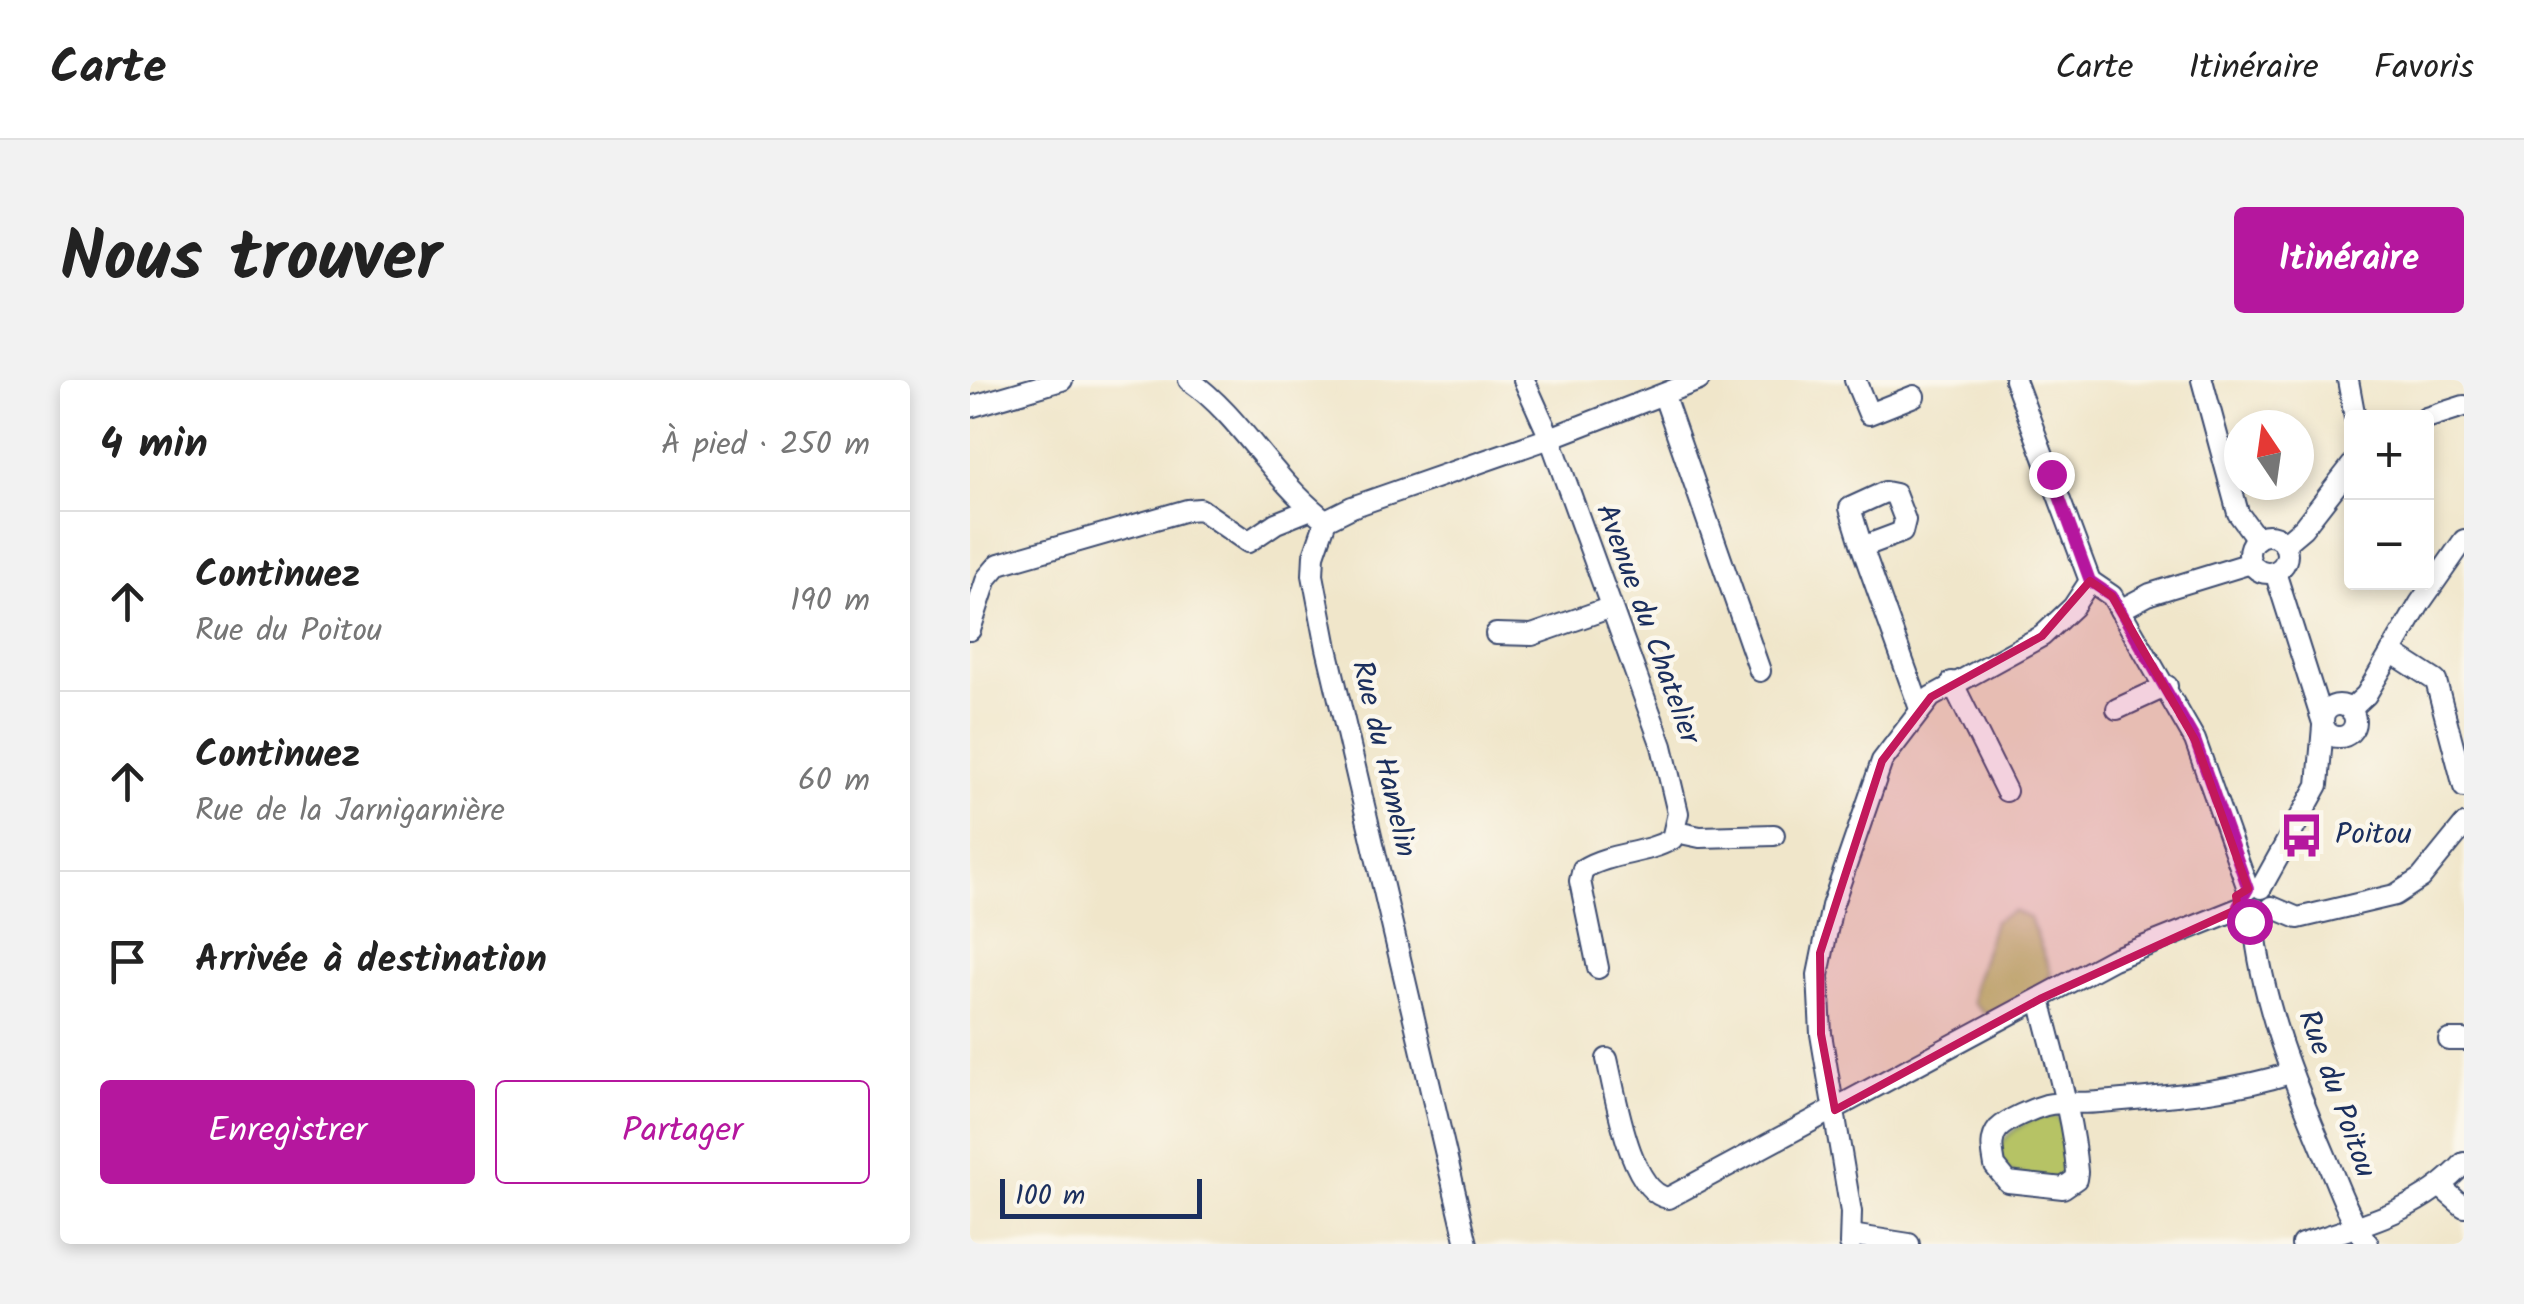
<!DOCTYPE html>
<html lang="fr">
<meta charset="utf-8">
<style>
body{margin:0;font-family:Kalam,sans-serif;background:#f2f2f2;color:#222}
.controls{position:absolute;right:30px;top:30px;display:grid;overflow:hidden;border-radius:10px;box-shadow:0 5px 15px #0003}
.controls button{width:90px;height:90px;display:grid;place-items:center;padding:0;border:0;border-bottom:2px solid #e0e0e0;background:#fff;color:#222;font:50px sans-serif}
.compass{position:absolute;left:1254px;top:30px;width:90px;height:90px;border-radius:50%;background:#fff;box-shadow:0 5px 15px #0003;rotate:347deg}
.scale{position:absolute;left:30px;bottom:25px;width:202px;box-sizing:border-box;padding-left:10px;border:5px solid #1b2f5e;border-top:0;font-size:28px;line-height:35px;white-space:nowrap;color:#1b2f5e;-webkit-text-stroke:8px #fbf7ec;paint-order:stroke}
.stop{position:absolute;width:30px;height:30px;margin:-22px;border:8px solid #b5179e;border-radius:50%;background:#fff}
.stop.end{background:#b5179e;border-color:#fff;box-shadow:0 2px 10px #0008}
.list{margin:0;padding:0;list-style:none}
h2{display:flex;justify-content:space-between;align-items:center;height:130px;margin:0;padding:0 40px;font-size:42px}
h2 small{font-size:32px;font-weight:400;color:#767676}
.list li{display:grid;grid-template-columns:65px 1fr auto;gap:30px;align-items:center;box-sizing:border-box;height:180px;padding:0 40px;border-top:2px solid #e0e0e0}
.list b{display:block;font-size:38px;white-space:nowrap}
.list p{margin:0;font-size:32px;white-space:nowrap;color:#767676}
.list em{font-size:32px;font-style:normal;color:#767676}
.actions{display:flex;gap:20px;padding:30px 40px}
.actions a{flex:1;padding:22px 0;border:2px solid #b5179e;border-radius:10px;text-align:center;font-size:35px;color:#b5179e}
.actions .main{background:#b5179e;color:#fff}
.icon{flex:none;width:55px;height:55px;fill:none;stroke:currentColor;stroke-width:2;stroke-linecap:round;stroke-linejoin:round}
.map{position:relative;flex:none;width:1494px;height:864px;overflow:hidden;border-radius:10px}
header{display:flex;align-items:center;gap:60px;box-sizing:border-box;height:140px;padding:0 50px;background:#fff;border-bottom:2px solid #e0e0e0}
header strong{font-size:48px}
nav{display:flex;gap:55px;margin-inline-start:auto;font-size:35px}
.intro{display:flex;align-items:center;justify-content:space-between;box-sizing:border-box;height:240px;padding:0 60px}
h1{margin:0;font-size:70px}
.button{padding:25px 45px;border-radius:10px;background:#b5179e;color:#fff;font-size:35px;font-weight:700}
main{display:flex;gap:60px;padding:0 60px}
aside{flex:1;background:#fff;border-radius:10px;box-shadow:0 5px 15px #0003}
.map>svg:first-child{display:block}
</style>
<header>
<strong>Carte</strong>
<nav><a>Carte</a><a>Itinéraire</a><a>Favoris</a></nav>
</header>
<div class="intro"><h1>Nous trouver</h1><a class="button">Itinéraire</a></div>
<main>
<aside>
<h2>4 min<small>À pied · 250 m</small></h2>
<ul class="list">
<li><svg class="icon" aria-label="ahead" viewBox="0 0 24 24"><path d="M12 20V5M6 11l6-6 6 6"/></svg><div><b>Continuez</b><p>Rue du Poitou</p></div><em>190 m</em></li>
<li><svg class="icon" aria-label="ahead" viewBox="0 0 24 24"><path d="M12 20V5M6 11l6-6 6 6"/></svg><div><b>Continuez</b><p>Rue de la Jarnigarnière</p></div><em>60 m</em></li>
<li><svg class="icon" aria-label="arrive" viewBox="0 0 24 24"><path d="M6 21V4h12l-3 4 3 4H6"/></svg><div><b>Arrivée à destination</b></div></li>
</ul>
<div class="actions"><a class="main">Enregistrer</a><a>Partager</a></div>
</aside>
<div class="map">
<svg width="1494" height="864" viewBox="0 0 1494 864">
<rect width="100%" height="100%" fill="#fbf7ec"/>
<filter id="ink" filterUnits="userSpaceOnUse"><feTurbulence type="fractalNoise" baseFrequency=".01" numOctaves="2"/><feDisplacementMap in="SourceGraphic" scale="20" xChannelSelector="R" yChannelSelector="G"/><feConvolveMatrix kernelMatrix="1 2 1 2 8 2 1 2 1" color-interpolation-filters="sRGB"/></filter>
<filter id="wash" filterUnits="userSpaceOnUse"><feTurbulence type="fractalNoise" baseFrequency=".0048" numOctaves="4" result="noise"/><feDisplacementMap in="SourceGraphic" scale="40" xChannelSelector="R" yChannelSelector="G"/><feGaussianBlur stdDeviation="2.25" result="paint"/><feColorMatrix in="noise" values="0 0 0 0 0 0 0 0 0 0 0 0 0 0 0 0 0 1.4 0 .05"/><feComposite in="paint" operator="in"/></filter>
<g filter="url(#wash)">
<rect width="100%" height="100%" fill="#f0e6ca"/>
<g fill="#b6c365" stroke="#687962" stroke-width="2.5">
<polygon points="1043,531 1060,538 1081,593 1073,608 1016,635 1003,623 1003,608 1024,541"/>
<path d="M1068,736h18l5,5 9,49c-14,18 -41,6 -61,3 -24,-30 5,-44 29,-57z"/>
</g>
</g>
<g filter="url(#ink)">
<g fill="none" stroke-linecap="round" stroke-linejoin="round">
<defs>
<g id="minor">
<path d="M219,0c52,37 81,96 131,136"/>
<polyline points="554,0 580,58 729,0"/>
<polyline points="885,0 899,34 944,16"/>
<polyline points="1045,0 1120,201"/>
<polyline points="1232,0 1268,133 1287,159"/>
<polyline points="1378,0 1385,38"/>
<polyline points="694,16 790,291"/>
<polyline points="0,27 92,0"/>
<polyline points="1456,38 1494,26"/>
<circle cx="1298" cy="174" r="19"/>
<polyline points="1314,164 1333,148 1382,85"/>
<polyline points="892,167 932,152 935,140 925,114 915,112 880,128 892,167 950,329"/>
<polyline points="1305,192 1353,343"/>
<polyline points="1120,201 1142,216 1225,360 1278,509"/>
<polyline points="1150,230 1180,214 1281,183"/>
<polyline points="0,250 17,198 29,184 217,130 230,129 278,162 306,143 341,129"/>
<polyline points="526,254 562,255 639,228"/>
<polyline points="1421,272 1466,301 1494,407"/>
<polyline points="982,302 1036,411"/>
<circle cx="1369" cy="341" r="16"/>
<polyline points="1147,329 1197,306"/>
<polyline points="1380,330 1396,315 1450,223 1494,160"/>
<polyline points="706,452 730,457 804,455"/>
<polyline points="1291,508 1348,405 1353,346"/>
<polyline points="1302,527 1328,538 1425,515 1451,498 1494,445"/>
<path d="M1284,542c8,83 41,162 73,238 12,29 22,58 41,84"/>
<path d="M1070,619c13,54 33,118 37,173l-1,7 -13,9 -55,-6 -13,-16c-2,-13 -6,-26 3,-37 10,-10 34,-20 48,-24 17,-4 36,-1 54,-3 64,-6 128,-9 190,-29"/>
<polyline points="1479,660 1494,660"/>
<path d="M637,679c8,32 22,133 61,139l445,-239 125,-50"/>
<polyline points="1472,808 1494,827"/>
<polyline points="881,855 939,864"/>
<path d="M497,864l-140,-596 -14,-73 1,-20 12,-35 26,-13 198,-69 112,308 16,67 -6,26c-28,16 -61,13 -89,30l-3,12 18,87"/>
<polyline points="880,864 881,832 851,654 848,595 862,526 912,381 961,317 1072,256 1103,227 1120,201"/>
<path d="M1332,864c60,-19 119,-33 162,-81"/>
</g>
</defs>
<use href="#minor" stroke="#3b4a6e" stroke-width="24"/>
<use href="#minor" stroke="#fff" stroke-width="20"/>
</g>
</g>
<g fill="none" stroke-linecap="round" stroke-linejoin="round" filter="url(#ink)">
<polyline stroke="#b5179e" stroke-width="12" points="1081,94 1120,201 1142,216 1225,360 1278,509 1268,526 1279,541"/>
</g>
<path fill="#c2185b" fill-opacity="0.2" stroke="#c2185b" stroke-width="8" stroke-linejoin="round" d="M1120,201l22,15 83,144 53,149 -12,7 2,13 -198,90 -205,111 -14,-76 -1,-81 62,-192 49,-64 111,-61z"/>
<defs>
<symbol id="bus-bare" viewBox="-9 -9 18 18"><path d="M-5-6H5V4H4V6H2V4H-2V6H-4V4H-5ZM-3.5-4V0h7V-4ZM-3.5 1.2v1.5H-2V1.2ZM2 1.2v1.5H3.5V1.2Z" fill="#b5179e" stroke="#fbf7ec" stroke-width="2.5" paint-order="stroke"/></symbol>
</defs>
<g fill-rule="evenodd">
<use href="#bus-bare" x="1300" y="424" width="63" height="63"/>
</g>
<g text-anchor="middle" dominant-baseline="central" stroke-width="9" stroke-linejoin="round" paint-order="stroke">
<g font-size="30" fill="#1b2f5e" stroke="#fbf7ec">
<text transform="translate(677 244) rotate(70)">Avenue du Chatelier</text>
<text transform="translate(413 379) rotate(77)">Rue du Hamelin</text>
<text transform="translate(1366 714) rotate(70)">Rue du Poitou</text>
</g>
<g font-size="30" fill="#1b2f5e" stroke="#fbf7ec" text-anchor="start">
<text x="1365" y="455">Poitou</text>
</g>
</g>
</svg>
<div class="controls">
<button>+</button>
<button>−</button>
</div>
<svg class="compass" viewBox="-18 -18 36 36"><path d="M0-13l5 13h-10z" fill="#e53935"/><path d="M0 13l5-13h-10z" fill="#767676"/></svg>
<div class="scale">100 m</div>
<div class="stop" style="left:1279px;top:541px"></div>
<div class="stop end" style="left:1081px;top:94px"></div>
</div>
</main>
